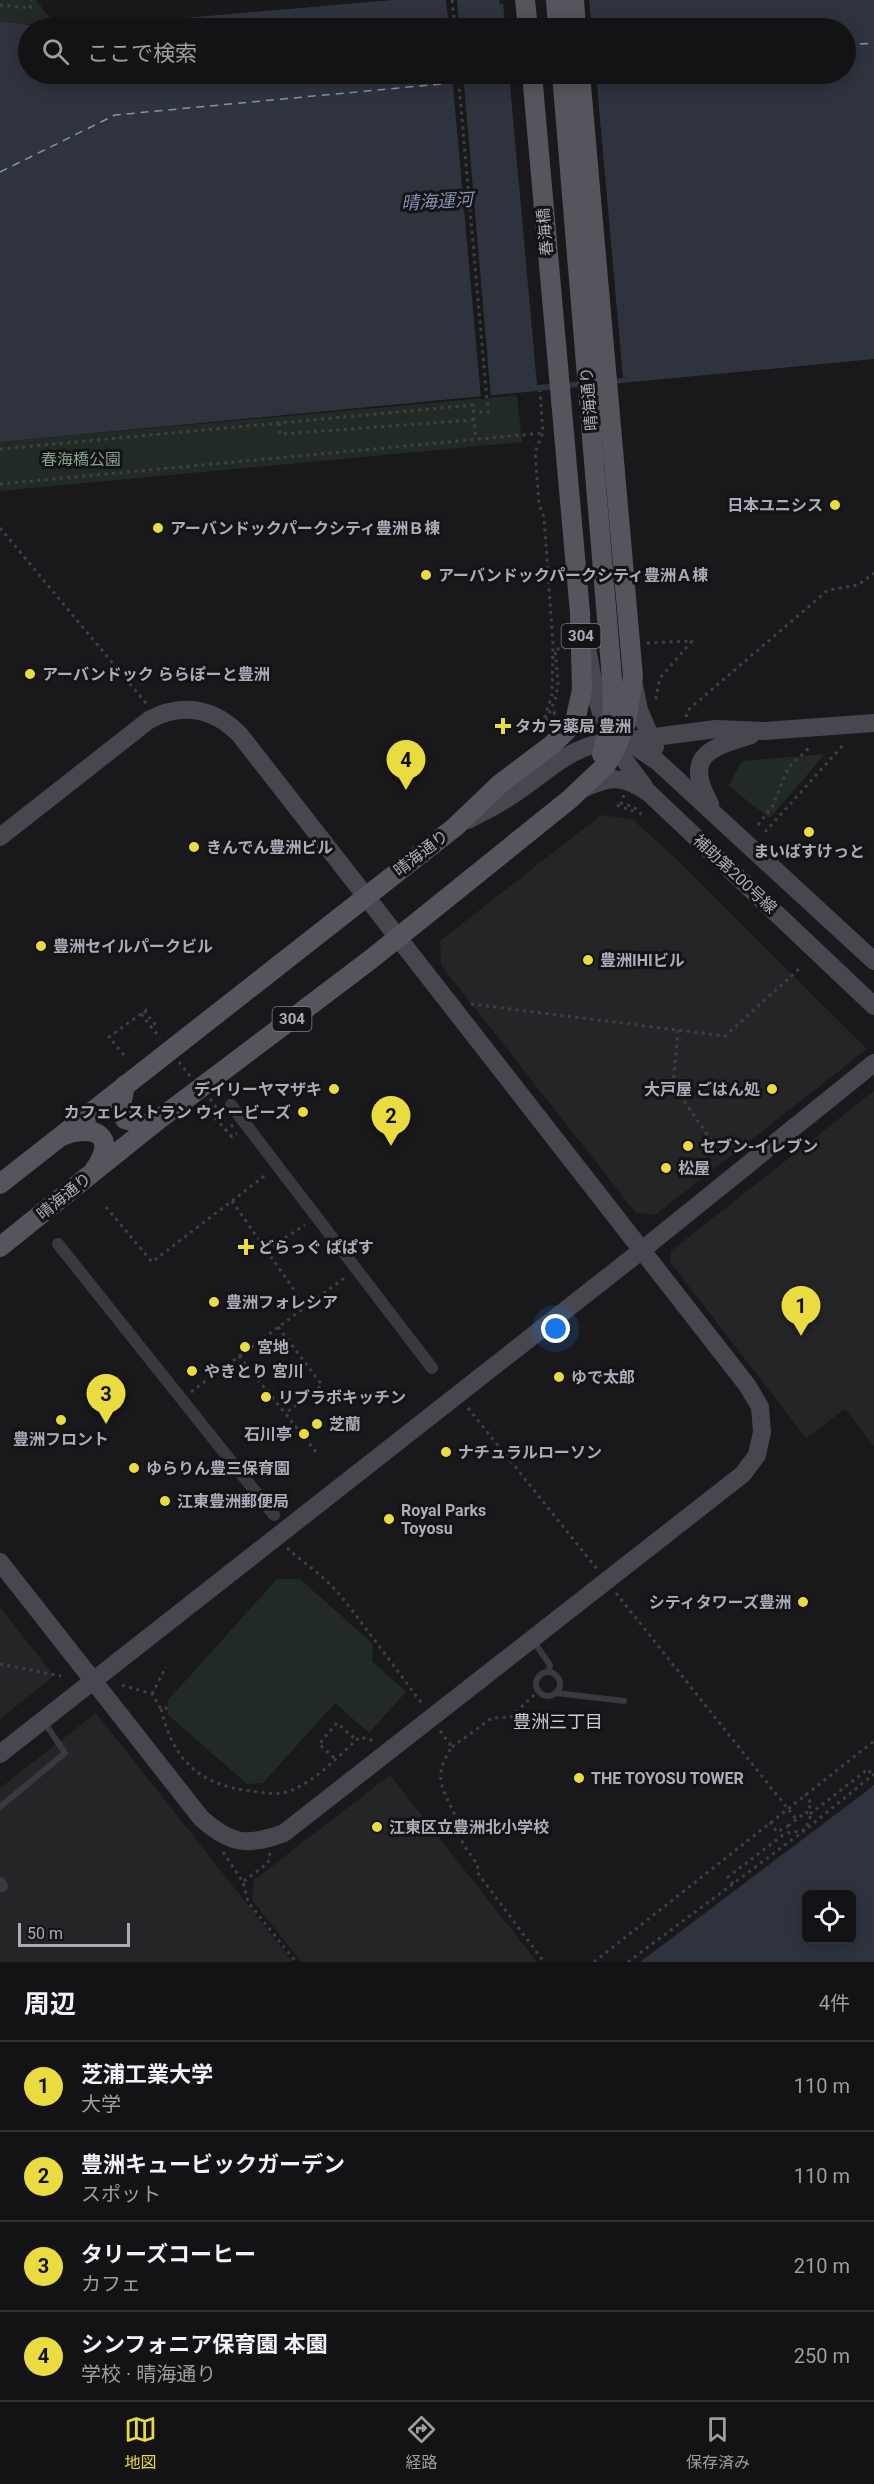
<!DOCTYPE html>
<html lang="ja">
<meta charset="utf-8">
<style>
body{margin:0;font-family:Roboto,"Noto Sans JP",sans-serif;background:#1c1b1d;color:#f1f3f6}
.controls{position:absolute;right:18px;bottom:18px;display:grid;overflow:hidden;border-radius:9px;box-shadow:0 3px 15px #0003}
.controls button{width:54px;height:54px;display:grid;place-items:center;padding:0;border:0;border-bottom:2px solid #323234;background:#131214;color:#f1f3f6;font:30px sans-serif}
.scale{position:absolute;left:18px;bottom:15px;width:112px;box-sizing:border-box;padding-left:6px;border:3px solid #abacb9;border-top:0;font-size:16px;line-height:21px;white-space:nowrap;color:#abacb9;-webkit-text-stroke:4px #141315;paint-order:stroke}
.you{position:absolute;left:556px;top:1329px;width:21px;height:21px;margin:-15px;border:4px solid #fff;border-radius:50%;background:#1a73e8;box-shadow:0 0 0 9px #1a73e833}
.badge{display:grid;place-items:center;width:39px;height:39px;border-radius:50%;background:#eadc40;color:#111;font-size:20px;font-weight:700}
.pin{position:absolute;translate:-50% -50px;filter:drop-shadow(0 2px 3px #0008)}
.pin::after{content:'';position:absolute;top:32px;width:21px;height:18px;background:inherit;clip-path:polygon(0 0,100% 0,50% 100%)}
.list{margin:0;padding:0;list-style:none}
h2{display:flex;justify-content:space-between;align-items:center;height:78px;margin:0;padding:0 24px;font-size:26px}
h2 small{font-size:20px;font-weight:400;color:#9d9ea0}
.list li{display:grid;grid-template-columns:39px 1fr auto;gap:18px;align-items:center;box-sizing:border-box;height:90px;padding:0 24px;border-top:2px solid #323234}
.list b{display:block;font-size:22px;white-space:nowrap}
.list p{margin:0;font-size:20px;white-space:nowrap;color:#9d9ea0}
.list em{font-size:20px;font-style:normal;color:#9d9ea0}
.icon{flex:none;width:33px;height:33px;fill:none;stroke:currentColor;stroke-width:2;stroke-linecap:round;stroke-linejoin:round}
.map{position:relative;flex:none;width:874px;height:1962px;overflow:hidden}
.search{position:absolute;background:#131214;box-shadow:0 3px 15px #0003;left:18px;right:18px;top:18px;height:66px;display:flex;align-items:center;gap:15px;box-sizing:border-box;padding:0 21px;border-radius:33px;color:#9d9ea0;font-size:22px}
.sheet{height:438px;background:#131214}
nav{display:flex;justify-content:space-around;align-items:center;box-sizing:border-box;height:84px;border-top:2px solid #323234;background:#131214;font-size:16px;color:#9d9ea0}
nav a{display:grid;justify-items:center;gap:3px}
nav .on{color:#eadc40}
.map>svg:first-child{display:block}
</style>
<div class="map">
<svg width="874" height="1962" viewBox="0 0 874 1962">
<rect width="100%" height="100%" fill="#19181a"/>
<g fill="#252427">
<polygon points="601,815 632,819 671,854 867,1049 655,1215 636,1213 441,965 440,941"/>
<polygon points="874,1091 874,1446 845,1409 806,1438 670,1262 671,1251"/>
<polygon points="0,1607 54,1676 0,1719"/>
<polygon points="96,1713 293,1962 0,1962 0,1788"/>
<polygon points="390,1775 537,1962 301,1962 252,1900 254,1880"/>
</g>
<g fill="#222a25">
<polygon points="0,0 36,0 58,28 0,21"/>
<polygon points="517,395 522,442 0,491 0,442"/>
<polygon points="825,754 770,818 728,786 742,761"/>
<polygon points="277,1579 300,1579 373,1644 372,1661 406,1692 369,1733 335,1703 263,1783 247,1784 168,1715 168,1700"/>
</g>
<g fill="#2f333e" fill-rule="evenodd">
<polygon points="392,0 499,0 500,4 549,0 874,0 874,359 0,442 0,21 52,28 28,28 28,74 846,74 846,28 70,28"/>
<path d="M874,1785v177h-234l228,-172zM806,1894h46v46h-46z"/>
</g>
<g fill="#19181a">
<polygon points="446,0 457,0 459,28 449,28"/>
<polygon points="589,0 592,28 505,28 503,1"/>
<polygon points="452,74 463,74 491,398 481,399"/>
<polygon points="509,74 596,74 623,378 537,385"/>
</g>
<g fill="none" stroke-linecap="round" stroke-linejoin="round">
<g stroke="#8491b2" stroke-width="1.5" stroke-dasharray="8 6" stroke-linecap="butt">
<polyline points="846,45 874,43"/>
<polyline points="540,74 548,74"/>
<polyline points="0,172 115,115 524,76"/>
</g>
<g stroke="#3f4046" stroke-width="3" stroke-dasharray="3 4.5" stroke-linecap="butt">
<polyline points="452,0 455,28"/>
<polyline points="0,5 30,8 31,0"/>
<polyline points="458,74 488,412 474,412"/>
<polyline points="279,423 280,434 474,420 476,439"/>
<polyline points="0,449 473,405 474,420"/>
<polyline points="0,484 543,433"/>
<polyline points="0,528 146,703"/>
<polyline points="647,643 692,641 660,678 655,703"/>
<polyline points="686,717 688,710 828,590 858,585 874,573"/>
<polyline points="550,721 555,712 558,713"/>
<polyline points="548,726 545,724 556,697 558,683 555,649 565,649"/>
<polyline points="540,732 552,695 553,643 544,517 539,504 535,452 543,433 540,391"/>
<polyline points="624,795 621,803 634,807 645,818"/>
<polyline points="617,805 632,811 634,808"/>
<polyline points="758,825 773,805 788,768 811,746"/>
<polyline points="765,832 845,743"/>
<polyline points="471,1004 725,1036 799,969"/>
<polyline points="144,1011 158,1028"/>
<polyline points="141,1014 160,1038"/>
<polyline points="678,1030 673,1085 720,1153"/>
<polyline points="124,1055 109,1037 149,1008"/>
<polyline points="179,1062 190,1076"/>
<polyline points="210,1099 219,1111"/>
<polyline points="215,1118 232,1137 237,1133"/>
<polyline points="225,1131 233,1125"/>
<polyline points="232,1201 306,1307"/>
<polyline points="106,1207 152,1262 267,1174"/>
<polyline points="266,1250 305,1225"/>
<polyline points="278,1327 322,1385 286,1413"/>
<polyline points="239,1356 317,1453"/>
<polyline points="191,1392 347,1276"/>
<polyline points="468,1408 597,1569"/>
<path d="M287,1548c17,15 38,29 52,46 29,36 56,74 84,111"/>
<polyline points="616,1593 796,1819"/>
<polyline points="0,1664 61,1676"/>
<polyline points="122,1685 152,1694 161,1709 168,1708"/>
<polyline points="152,1694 166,1667"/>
<path d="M161,1709c12,50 37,76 90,82 13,2 28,5 41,-1 25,-10 47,-35 68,-53l14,4"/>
<path d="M440,1731l12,16c-19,28 -11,39 2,66 2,6 2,13 4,19 4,12 12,22 20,33l-1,7 67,90"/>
<polyline points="452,1747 492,1718 511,1717 538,1691"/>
<polyline points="334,1758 319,1744 337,1723 356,1740"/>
<polyline points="810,1814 868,1769 872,1775"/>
<polyline points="770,1822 777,1832 788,1826 789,1833 805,1830 811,1815 806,1812 812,1804 805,1795"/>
<polyline points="788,1826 806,1812"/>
<polyline points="223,1852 243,1882 248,1902 296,1962"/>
<polyline points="244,1881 268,1863 270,1853"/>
<polyline points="733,1884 728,1877 787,1832"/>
<polyline points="594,1962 874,1741"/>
<polyline points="628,1962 805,1830 874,1774"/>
</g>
<g stroke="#3a393f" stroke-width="6">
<polyline points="534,1642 550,1665 549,1672"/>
<circle cx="548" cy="1684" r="12"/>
<polyline points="556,1693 624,1701"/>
<polyline points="0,1807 65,1753 44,1722"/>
</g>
<g stroke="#3a393f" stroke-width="12">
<polyline points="231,1105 432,1368"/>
<polyline points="58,1244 274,1515"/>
<polyline points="0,1883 2,1886"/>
</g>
<g stroke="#47474f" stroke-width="18">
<path d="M587,648c6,31 10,63 25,92 8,16 21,31 32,46"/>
<polyline points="634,685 639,710 655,747"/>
<polyline points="624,741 636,747 658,762 874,961"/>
<path d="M582,789c29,-13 41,-14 67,4l225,213"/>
<path d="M710,804c-27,-48 -1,-56 41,-69"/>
<path d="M468,820c13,-7 28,-14 41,-23 29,-17 51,-43 84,-52l123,-16 48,2 110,-8"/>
<path d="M0,837l149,-117c33,-18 65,-12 91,15l507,650 13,22 2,25 -5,23 -14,19 -459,359c-37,14 -54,11 -83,-15l-201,-256"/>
<polyline points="0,1754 642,1250 874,1063"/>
</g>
<g stroke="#56555e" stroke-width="20">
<polyline points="525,0 528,28"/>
<polyline points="556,0 558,28"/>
<polyline points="574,0 576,28"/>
<polyline points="562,74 612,679 613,710 602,754"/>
<polyline points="125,1085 121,1105 125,1119 150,1126 158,1120"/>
<path d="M64,1135c31,-11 54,1 31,34"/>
<polyline points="0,1184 455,827 500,784 553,744 571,726 576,717 582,690 580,613 532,74"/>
<polyline points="0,1247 158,1120 370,960 570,799 606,765 614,752 626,723 633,677 580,74"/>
</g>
</g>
<g fill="#eadc40" stroke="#141315" stroke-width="2">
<circle cx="835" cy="505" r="6"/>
<circle cx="158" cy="528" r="6"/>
<circle cx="426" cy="575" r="6"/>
<circle cx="30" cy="674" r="6"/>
<path d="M500 717h6v6h6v6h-6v6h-6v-6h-6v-6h6z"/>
<circle cx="809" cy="832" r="6"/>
<circle cx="194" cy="847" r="6"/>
<circle cx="41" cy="946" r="6"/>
<circle cx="588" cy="960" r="6"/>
<circle cx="334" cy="1089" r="6"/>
<circle cx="772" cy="1089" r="6"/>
<circle cx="303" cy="1112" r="6"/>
<circle cx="688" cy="1146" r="6"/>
<circle cx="666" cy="1168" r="6"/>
<path d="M243 1238h6v6h6v6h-6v6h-6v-6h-6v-6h6z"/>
<circle cx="214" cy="1302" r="6"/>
<circle cx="245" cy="1347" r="6"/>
<circle cx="192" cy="1371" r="6"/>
<circle cx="559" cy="1377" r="6"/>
<circle cx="266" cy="1397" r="6"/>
<circle cx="61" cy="1420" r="6"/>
<circle cx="317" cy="1424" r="6"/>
<circle cx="304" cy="1434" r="6"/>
<circle cx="446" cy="1452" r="6"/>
<circle cx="134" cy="1468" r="6"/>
<circle cx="165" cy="1501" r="6"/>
<circle cx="389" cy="1519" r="6"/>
<circle cx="803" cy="1602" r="6"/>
<circle cx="579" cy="1778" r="6"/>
<circle cx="377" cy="1827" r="6"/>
</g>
<g text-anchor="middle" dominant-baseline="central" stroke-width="6" stroke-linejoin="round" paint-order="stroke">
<g fill="#141315" stroke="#7e7e88" stroke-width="1.5">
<rect x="561.5" y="624" width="39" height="24" rx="4.5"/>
<rect x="272.5" y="1007" width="39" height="24" rx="4.5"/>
</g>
<g font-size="15" font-weight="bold" fill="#abacb9">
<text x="581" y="636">304</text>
<text x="292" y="1019">304</text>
</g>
<g font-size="16" fill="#abacb9" stroke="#141315">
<text transform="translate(545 232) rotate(-95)">春海橋</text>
<text transform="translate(589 399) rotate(-95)">晴海通り</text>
<text transform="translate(421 853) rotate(-38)">晴海通り</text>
<text transform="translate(735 874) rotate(43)">補助第200号線</text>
<text transform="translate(64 1196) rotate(-39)">晴海通り</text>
</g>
<g font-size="16" fill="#83a38d" stroke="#141315">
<text x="81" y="459">春海橋公園</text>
</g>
<g font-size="16" font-weight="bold" fill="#abacb9" stroke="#141315" text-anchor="start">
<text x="823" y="505" text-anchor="end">日本ユニシス</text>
<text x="170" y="528">アーバンドックパークシティ豊洲Ｂ棟</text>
<text x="438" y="575">アーバンドックパークシティ豊洲Ａ棟</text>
<text x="42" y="674">アーバンドック ららぽーと豊洲</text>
<text x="515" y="726">タカラ薬局 豊洲</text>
<text x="206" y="847">きんでん豊洲ビル</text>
<text x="809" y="851" text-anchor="middle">まいばすけっと</text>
<text x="53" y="946">豊洲セイルパークビル</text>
<text x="600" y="960">豊洲IHIビル</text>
<text x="322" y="1089" text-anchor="end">デイリーヤマザキ</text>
<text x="760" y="1089" text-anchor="end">大戸屋 ごはん処</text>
<text x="291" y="1112" text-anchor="end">カフェレストラン ウィービーズ</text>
<text x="700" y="1146">セブン-イレブン</text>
<text x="678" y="1168">松屋</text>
<text x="258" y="1247">どらっぐ ぱぱす</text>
<text x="226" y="1302">豊洲フォレシア</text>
<text x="257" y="1347">宮地</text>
<text x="204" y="1371">やきとり 宮川</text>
<text x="571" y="1377">ゆで太郎</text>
<text x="278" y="1397">リブラボキッチン</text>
<text x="329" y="1424">芝蘭</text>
<text x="292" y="1434" text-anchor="end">石川亭</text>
<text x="61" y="1439" text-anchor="middle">豊洲フロント</text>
<text x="458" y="1452">ナチュラルローソン</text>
<text x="146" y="1468">ゆらりん豊三保育園</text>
<text x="177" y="1501">江東豊洲郵便局</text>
<text x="401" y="1510">Royal Parks<tspan x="401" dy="18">Toyosu</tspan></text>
<text x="791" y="1602" text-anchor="end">シティタワーズ豊洲</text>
<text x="591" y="1778">THE TOYOSU TOWER</text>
<text x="389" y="1827">江東区立豊洲北小学校</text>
</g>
<g font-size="18" font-style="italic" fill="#8491b2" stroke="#141315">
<text transform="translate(437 201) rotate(-3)">晴海運河</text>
</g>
<g font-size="18" fill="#ccccd5" stroke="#141315">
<text x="558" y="1721">豊洲三丁目</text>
</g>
</g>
</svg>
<div class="controls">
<button><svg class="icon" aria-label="locate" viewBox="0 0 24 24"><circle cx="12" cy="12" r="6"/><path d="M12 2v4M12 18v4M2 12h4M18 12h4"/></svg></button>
</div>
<div class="scale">50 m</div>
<div class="you"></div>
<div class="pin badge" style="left:801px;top:1336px">1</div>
<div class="pin badge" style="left:391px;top:1146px">2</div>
<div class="pin badge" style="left:106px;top:1424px">3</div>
<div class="pin badge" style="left:406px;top:790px">4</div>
<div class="search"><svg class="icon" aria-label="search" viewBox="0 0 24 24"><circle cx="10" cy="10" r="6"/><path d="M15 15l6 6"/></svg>ここで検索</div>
</div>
<section class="sheet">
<h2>周辺<small>4件</small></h2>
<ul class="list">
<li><span class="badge">1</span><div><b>芝浦工業大学</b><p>大学</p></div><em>110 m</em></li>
<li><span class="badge">2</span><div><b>豊洲キュービックガーデン</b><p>スポット</p></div><em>110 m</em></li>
<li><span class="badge">3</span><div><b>タリーズコーヒー</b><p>カフェ</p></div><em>210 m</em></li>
<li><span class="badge">4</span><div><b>シンフォニア保育園 本園</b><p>学校 · 晴海通り</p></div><em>250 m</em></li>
</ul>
</section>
<nav>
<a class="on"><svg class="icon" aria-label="map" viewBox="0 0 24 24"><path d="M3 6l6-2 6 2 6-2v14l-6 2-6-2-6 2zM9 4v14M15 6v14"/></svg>地図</a>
<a><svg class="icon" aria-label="directions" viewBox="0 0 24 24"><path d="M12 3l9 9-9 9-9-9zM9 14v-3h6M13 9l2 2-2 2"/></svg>経路</a>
<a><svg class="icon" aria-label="saved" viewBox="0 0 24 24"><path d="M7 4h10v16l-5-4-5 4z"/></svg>保存済み</a>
</nav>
